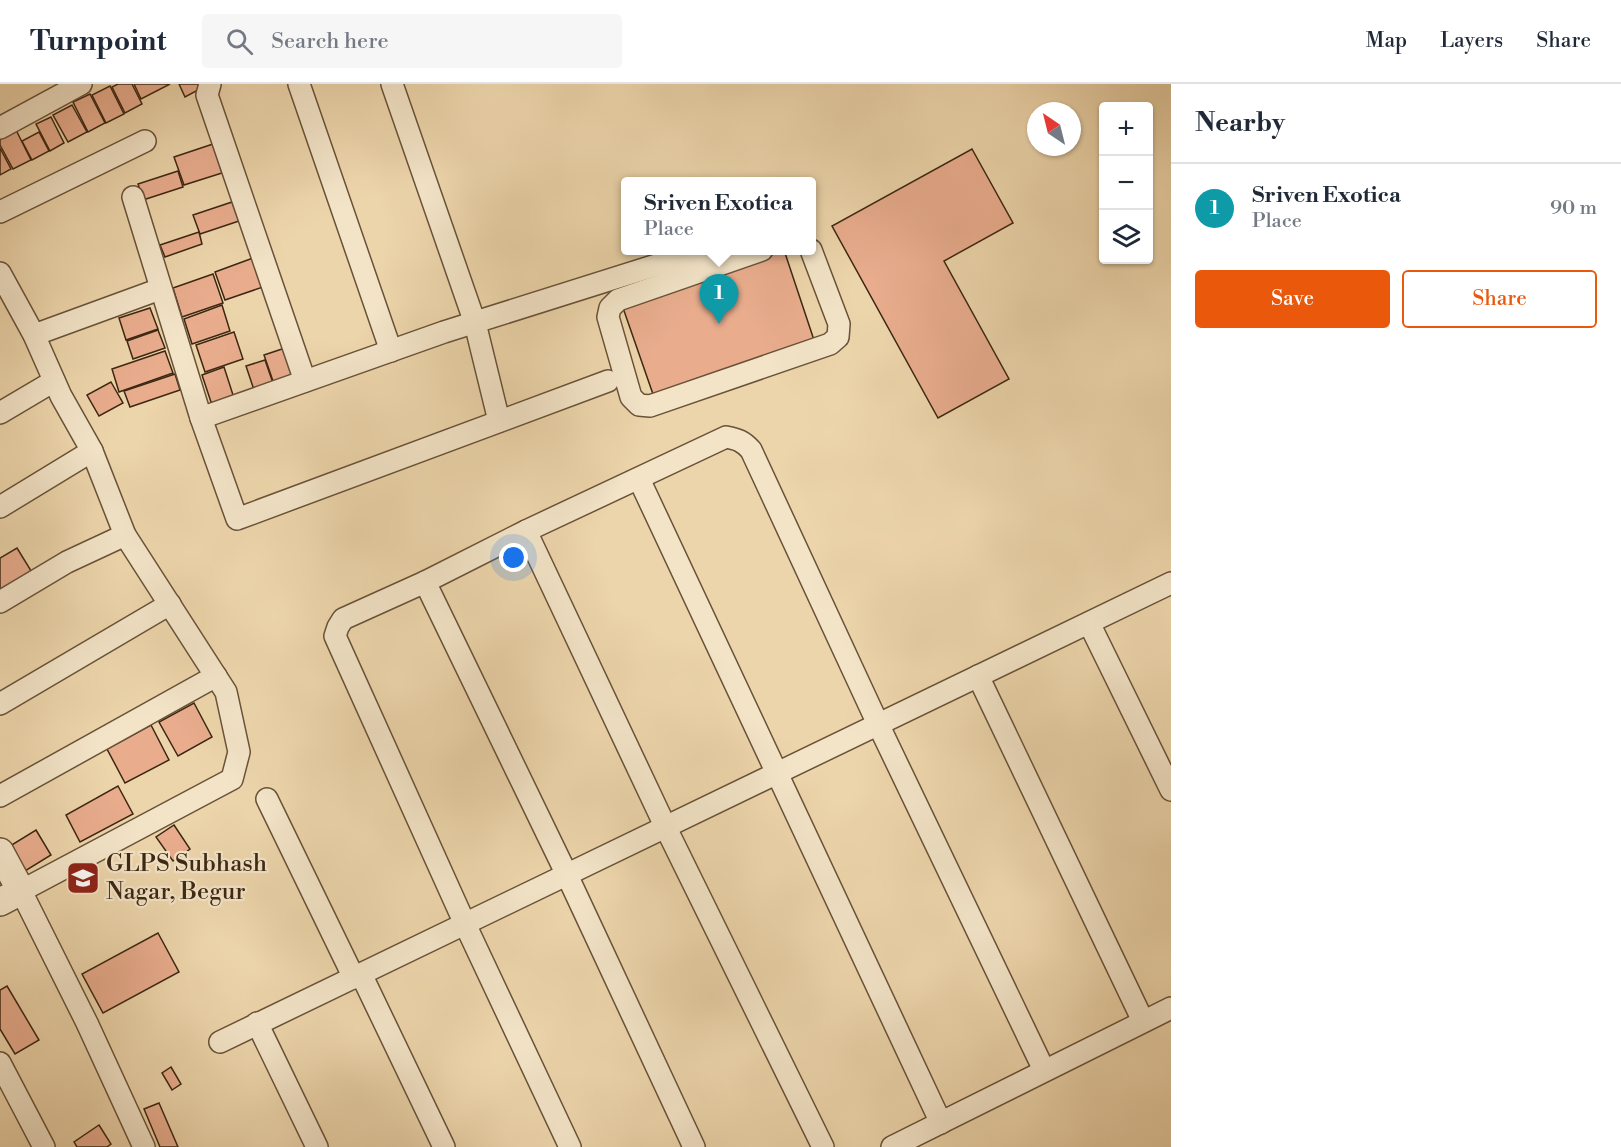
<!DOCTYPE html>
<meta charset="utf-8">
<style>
body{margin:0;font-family:"Libre Bodoni",serif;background:#f6f6f7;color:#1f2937}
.controls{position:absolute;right:18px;top:18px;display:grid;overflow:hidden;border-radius:6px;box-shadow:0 2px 4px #0004}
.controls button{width:54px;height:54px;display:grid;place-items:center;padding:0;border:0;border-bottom:2px solid #e0e1e3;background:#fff;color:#1f2937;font:30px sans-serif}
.compass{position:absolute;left:1027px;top:18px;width:54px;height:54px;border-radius:50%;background:#fff;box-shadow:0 2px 4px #0004;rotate:325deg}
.you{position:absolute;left:514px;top:474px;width:21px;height:21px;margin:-15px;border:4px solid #fff;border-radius:50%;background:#1a73e8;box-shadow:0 0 0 9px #1a73e833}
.badge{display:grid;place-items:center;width:39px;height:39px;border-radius:50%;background:#ea580c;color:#fff;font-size:20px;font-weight:700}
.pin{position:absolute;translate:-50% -50px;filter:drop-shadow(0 2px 3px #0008)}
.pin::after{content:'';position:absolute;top:32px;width:21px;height:18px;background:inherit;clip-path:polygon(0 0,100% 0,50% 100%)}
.popup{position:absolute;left:621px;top:93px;width:195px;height:78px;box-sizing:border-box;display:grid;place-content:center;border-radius:6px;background:#fff;filter:drop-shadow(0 2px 4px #0005);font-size:20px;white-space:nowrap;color:#747a83}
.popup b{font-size:22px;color:#1f2937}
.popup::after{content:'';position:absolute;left:50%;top:100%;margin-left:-12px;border:12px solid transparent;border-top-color:#fff}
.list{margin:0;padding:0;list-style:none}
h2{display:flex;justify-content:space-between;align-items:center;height:78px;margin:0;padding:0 24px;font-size:26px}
h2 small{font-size:20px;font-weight:400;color:#747a83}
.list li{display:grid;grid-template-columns:39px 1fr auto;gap:18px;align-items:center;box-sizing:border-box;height:90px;padding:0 24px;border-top:2px solid #e0e1e3}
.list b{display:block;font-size:22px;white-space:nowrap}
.list p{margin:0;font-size:20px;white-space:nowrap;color:#747a83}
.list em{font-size:20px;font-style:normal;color:#747a83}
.actions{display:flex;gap:12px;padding:18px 24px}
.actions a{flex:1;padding:14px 0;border:2px solid #ea580c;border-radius:6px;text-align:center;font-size:21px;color:#ea580c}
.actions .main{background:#ea580c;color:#fff}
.icon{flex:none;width:33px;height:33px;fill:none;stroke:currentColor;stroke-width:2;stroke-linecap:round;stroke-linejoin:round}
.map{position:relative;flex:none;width:1171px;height:1063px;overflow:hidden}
header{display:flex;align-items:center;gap:36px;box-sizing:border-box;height:84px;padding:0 30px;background:#fff;border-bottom:2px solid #e0e1e3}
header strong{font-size:28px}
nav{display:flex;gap:33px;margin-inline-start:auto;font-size:21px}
.search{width:420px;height:54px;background:#f6f6f7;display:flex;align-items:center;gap:15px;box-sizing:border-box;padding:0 21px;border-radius:6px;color:#747a83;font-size:22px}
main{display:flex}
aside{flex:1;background:#fff}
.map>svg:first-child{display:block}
</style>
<header>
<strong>Turnpoint</strong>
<div class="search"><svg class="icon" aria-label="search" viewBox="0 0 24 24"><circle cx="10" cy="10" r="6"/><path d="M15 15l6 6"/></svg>Search here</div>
<nav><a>Map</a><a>Layers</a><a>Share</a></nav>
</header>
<main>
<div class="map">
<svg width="1171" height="1063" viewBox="0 0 1171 1063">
<rect width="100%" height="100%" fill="#edd5ab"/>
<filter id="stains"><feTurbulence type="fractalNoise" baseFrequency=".00333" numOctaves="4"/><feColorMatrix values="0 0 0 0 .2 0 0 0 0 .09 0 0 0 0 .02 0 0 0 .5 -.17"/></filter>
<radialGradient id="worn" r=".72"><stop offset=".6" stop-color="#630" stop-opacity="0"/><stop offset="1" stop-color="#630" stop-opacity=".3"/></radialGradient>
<g fill="#e9ad8e" stroke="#3c2712" stroke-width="1.5">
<polygon points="118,0 132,0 142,20 125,29 112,3"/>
<polygon points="134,0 170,0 141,15"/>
<polygon points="179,0 198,0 200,5 185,13"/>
<polygon points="110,2 124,30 106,39 92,11"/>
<polygon points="90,10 105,39 88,48 73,18"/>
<polygon points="72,21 87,48 68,58 53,31"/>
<polygon points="51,33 64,59 50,67 36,40"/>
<polygon points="16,46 31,76 13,85 0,61 0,55"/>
<polygon points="39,48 49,67 32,76 22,57"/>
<polygon points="213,60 222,89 184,101 174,73"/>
<polygon points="0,64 11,85 0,91"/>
<polygon points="972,65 1013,139 944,177 1009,295 938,334 832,142"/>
<polygon points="178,87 183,103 143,116 138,100"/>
<polygon points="232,118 239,137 200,150 193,131"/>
<polygon points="199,148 202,160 165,173 160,161"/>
<polygon points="782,166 784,166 815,259 654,313 622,221"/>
<polygon points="253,174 263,203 225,216 215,188"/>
<polygon points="213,190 223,219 182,233 173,204"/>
<polygon points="222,221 230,247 192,260 184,235"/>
<polygon points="150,224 158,245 126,256 119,234"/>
<polygon points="158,246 165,264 133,275 127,257"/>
<polygon points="234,248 243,275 205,288 196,261"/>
<polygon points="285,264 295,293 274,300 264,271"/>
<polygon points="165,267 173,289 119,308 112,285"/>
<polygon points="265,276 273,299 254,306 246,282"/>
<polygon points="224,283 234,314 212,321 202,291"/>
<polygon points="175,290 180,306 130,323 124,307"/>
<polygon points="111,298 123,319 99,332 87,311"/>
<polygon points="17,464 33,490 0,511 0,474"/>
<polygon points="194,619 212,653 178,672 159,638"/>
<polygon points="151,641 169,676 125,699 107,665"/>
<polygon points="118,702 133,730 80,758 66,731"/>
<polygon points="174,741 190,765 173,777 156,753"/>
<polygon points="36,746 51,771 25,787 10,762"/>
<polygon points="158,849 179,888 103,929 82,890"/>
<polygon points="7,902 39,956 15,970 0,945 0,906"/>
<polygon points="171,983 181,1000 172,1006 162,989"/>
<polygon points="159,1019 178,1063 160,1063 144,1025"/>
<polygon points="99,1041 111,1060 107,1063 77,1063 74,1058"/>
</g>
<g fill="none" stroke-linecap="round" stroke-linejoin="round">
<defs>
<g id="minor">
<polyline points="210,0 207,11 305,297"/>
<polyline points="299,0 391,267"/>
<polyline points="392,0 475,239 499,337"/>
<polyline points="0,44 81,0"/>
<polyline points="133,113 201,334 237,435 608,297"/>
<polyline points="0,128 145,57"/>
<polyline points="762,166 618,216 610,224 608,233 631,313 639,321 650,322 830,260 838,253 839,240 811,166"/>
<polyline points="0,189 34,251 61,312 92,367 125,451 226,608 239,668 232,695 21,807 87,939 144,1063"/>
<polyline points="34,251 160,205"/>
<polyline points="0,329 54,297"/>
<polyline points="201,334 444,248 704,166"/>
<polyline points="639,395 941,1039"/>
<polyline points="0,423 92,367"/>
<polyline points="526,447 666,744 823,1063"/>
<polyline points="425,498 567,791 694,1063"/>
<polyline points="0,518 67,478 125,451"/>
<polyline points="1089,539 1171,706"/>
<polyline points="978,592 1143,937"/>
<polyline points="0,620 170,520"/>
<polyline points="0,712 216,592"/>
<polyline points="267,715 354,894"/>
<polyline points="361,890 444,1063"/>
<polyline points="257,939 317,1063"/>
<polyline points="220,958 1171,499"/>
<polyline points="0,979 44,1063"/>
<path d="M570,1063l-105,-223 -130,-288 3,-9 5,-8 82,-37 101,-51 200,-94c11,2 17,4 25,13l127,274 166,346"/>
<polyline points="892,1063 1171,924"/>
</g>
<polyline id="tertiary" points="0,768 21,807 0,818"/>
</defs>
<use href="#minor" stroke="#685238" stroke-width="24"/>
<use href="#tertiary" stroke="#685238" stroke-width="30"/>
<use href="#minor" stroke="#f3e4c8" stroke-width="21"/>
<use href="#tertiary" stroke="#f3e4c8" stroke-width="27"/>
</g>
<defs>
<symbol id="school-square" viewBox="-11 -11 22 22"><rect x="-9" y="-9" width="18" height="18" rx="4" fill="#8f2418" stroke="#f3e4c8"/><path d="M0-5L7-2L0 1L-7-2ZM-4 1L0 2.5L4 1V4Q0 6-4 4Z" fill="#fff"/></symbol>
</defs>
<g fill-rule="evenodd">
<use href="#school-square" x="64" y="775" width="38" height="38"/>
</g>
<g text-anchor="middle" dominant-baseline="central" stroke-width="4.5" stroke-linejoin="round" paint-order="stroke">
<g font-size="24" fill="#3c2712" stroke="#f3e4c8" text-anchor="start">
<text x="106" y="780">GLPS Subhash<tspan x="106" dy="28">Nagar, Begur</tspan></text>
</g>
</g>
<rect width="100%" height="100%" filter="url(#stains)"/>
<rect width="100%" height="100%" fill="url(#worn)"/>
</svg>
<div class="controls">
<button>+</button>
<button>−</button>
<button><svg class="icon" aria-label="layers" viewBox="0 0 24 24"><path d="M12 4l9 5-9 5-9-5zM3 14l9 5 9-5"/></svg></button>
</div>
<svg class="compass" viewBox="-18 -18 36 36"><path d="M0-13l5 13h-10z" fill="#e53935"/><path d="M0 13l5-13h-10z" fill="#747a83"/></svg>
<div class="you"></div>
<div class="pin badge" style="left:719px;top:240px;background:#0f9aa8">1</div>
<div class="popup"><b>Sriven Exotica</b>Place</div>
</div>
<aside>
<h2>Nearby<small></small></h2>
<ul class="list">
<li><span class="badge" style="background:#0f9aa8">1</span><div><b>Sriven Exotica</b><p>Place</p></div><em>90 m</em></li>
</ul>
<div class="actions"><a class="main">Save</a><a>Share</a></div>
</aside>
</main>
